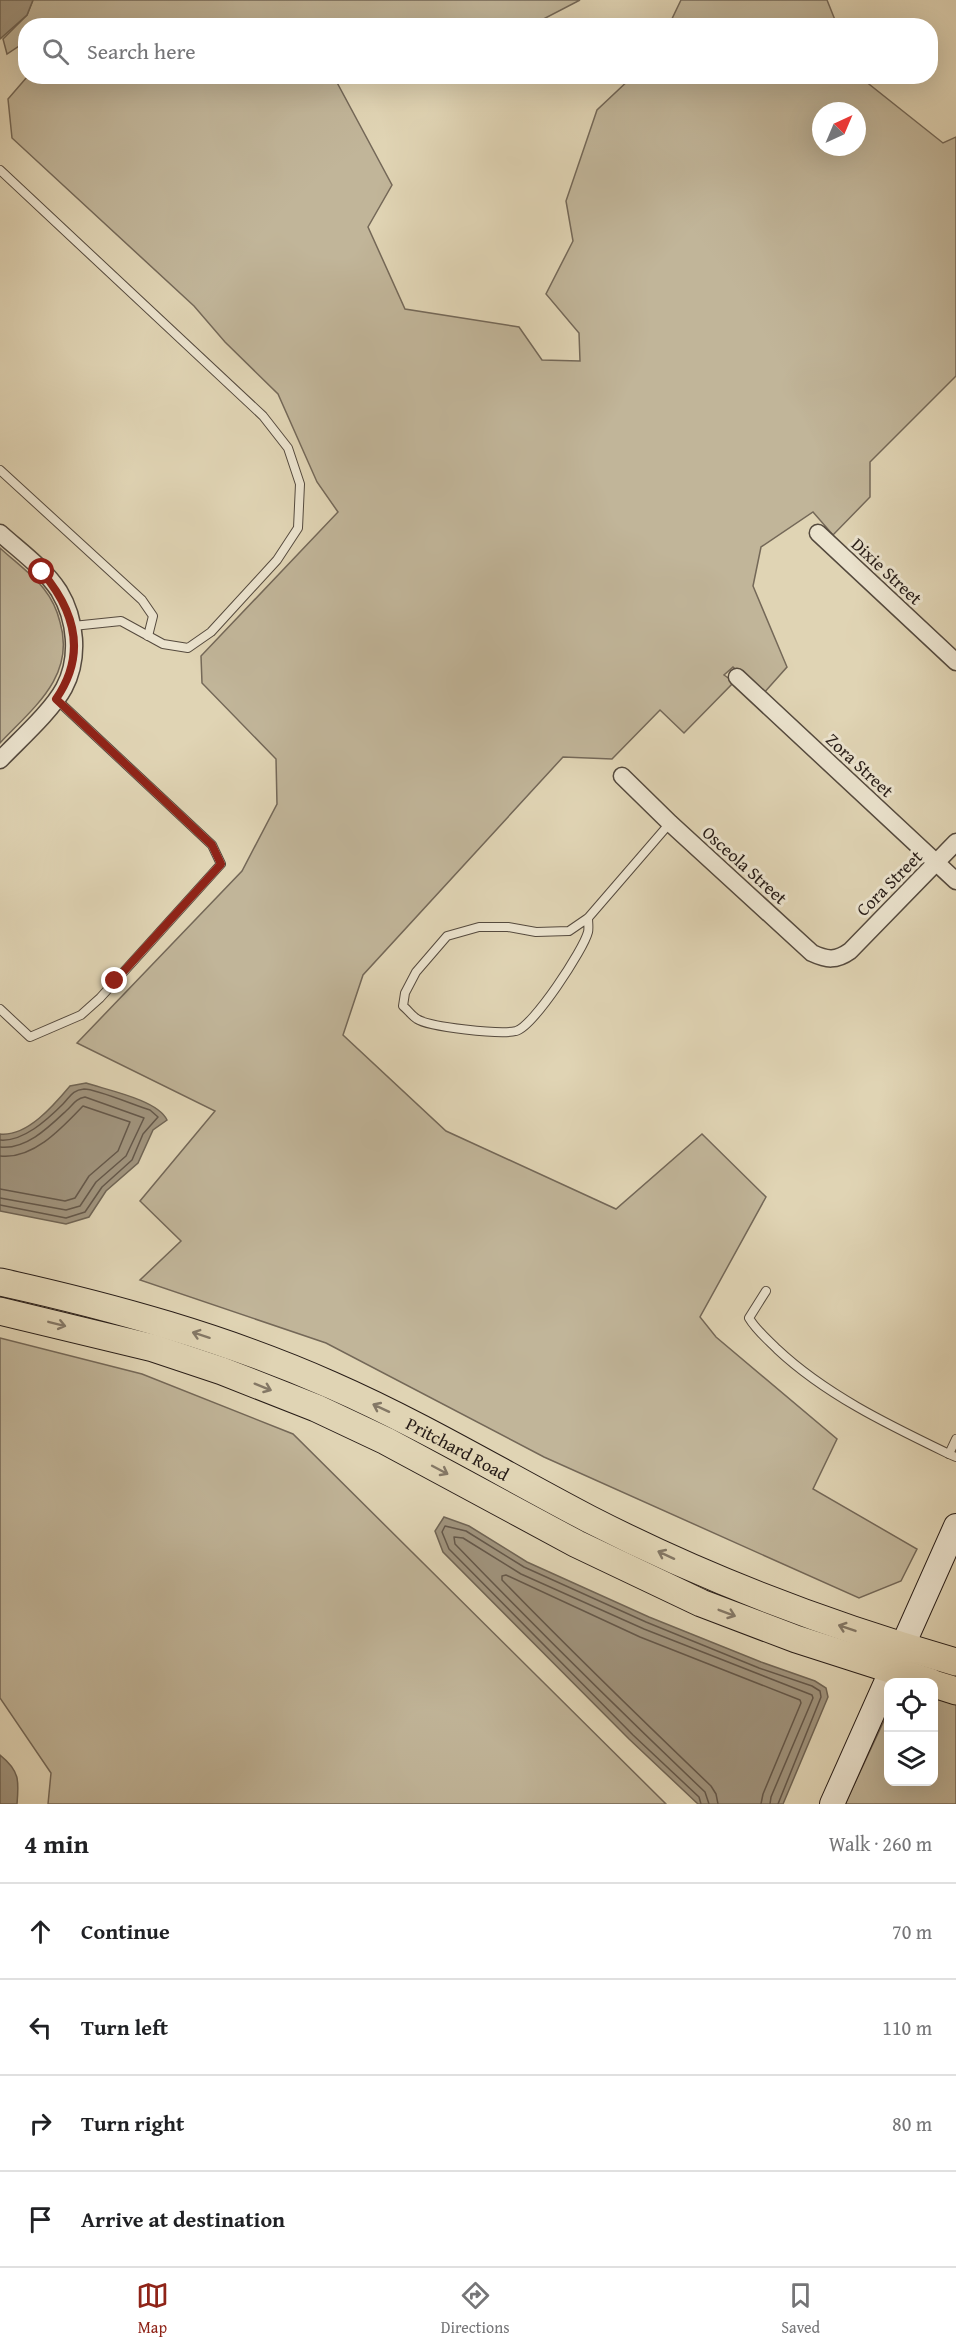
<!DOCTYPE html>
<meta charset="utf-8">
<style>
body{margin:0;font-family:"Gentium Book Plus",serif;background:#f6f6f6;color:#202124}
.controls{position:absolute;right:18px;bottom:18px;display:grid;overflow:hidden;border-radius:12px;box-shadow:0 6px 24px #0002}
.controls button{width:54px;height:54px;display:grid;place-items:center;padding:0;border:0;border-bottom:2px solid #e0e0e0;background:#fff;color:#202124;font:30px sans-serif}
.compass{position:absolute;left:812px;top:102px;width:54px;height:54px;border-radius:50%;background:#fff;box-shadow:0 6px 24px #0002;rotate:44deg}
.stop{position:absolute;width:18px;height:18px;margin:-14px;border:4px solid #8f2418;border-radius:50%;background:#fff}
.stop.end{background:#8f2418;border-color:#fff;box-shadow:0 2px 6px #0008}
.list{margin:0;padding:0;list-style:none}
h2{display:flex;justify-content:space-between;align-items:center;height:78px;margin:0;padding:0 24px;font-size:26px}
h2 small{font-size:20px;font-weight:400;color:#757577}
.list li{display:grid;grid-template-columns:39px 1fr auto;gap:18px;align-items:center;box-sizing:border-box;height:96px;padding:0 24px;border-top:2px solid #e0e0e0}
.list b{display:block;font-size:22px;white-space:nowrap}
.list em{font-size:20px;font-style:normal;color:#757577}
.icon{flex:none;width:33px;height:33px;fill:none;stroke:currentColor;stroke-width:2;stroke-linecap:round;stroke-linejoin:round}
.map{position:relative;flex:none;width:956px;height:1804px;overflow:hidden}
.search{position:absolute;background:#fff;box-shadow:0 6px 24px #0002;left:18px;right:18px;top:18px;height:66px;display:flex;align-items:center;gap:15px;box-sizing:border-box;padding:0 21px;border-radius:24px;color:#757577;font-size:22px}
.sheet{height:462px;background:#fff}
nav{display:flex;justify-content:space-around;align-items:center;box-sizing:border-box;height:84px;border-top:2px solid #e0e0e0;background:#fff;font-size:16px;color:#757577}
nav a{display:grid;justify-items:center;gap:3px}
nav .on{color:#8f2418}
.map>svg:first-child{display:block}
</style>
<div class="map">
<svg width="956" height="1804" viewBox="0 0 956 1804">
<rect width="100%" height="100%" fill="#e0d4b4"/>
<filter id="stains"><feTurbulence type="fractalNoise" baseFrequency=".00333" numOctaves="4"/><feColorMatrix values="0 0 0 0 .2 0 0 0 0 .09 0 0 0 0 .02 0 0 0 .5 -.17"/></filter>
<radialGradient id="worn" r=".72"><stop offset=".6" stop-color="#630" stop-opacity="0"/><stop offset="1" stop-color="#630" stop-opacity=".3"/></radialGradient>
<g fill="#c1b599" stroke="#746858" stroke-width="1.5" fill-rule="evenodd">
<polygon points="33,0 580,0 532,25 26,26 25,42 7,54 3,39 27,15"/>
<polygon points="681,0 827,0 837,25 669,25"/>
<path d="M27,77h307l58,108 -24,42 37,82 114,18 23,33 38,1 -1,-28 -33,-39 27,-53 -7,-40 31,-91 35,-33h228l83,66 13,-6v239l-86,86v35l-37,38 -20,-23 -52,35 -8,39 34,81 -24,27 -30,-27 -9,8 10,7 -50,51 -24,-23 -48,49 -49,-2 -200,218 -20,60 103,96 170,78 86,-75 64,63 -66,120 16,20 121,102 -24,50 104,60 -16,32 -42,17 -315,-141 -218,-114 -186,-63 41,-39 -41,-40 75,-90 -138,-68 165,-172 35,-67 -1,-45 -74,-76 -1,-27 137,-144 -21,-30 -39,-88 -53,-52 -31,-36 -182,-168 -4,-39zM821,111h36v36h-36z"/>
<path d="M0,548c14,13 32,26 44,41 8,10 13,21 16,33 16,54 -27,86 -60,121z"/>
<polygon points="0,1338 142,1374 293,1434 666,1804 48,1804 51,1773 0,1698"/>
<polygon points="934,1696 956,1702 956,1804 845,1804 888,1712 888,1782 934,1782"/>
</g>
<g fill="#a1957f" stroke="#706555" stroke-width="1.5">
<polygon points="0,0 33,0 27,15 0,39"/>
<path d="M86,1083c21,7 72,17 81,37l-14,10 -15,33 -32,28 -17,26 -23,7 -66,-13v-77c27,3 54,-29 70,-48z"/>
<polygon points="444,1517 469,1526 527,1562 649,1617 761,1662 815,1681 826,1688 828,1697 783,1804 698,1804 629,1739 443,1552 435,1531"/>
<path d="M0,1755c20,16 19,26 17,49h-17z"/>
</g>
<g fill="none" stroke-linecap="round" stroke-linejoin="round">
<g stroke="#64584b" stroke-width="1.5">
<path d="M0,1140c23,2 47,-20 63,-36 7,-7 9,-14 21,-15 13,0 52,17 66,21l8,7 -15,17 -11,26 -30,27 -17,25 -19,6 -66,-13"/>
<path d="M0,1147c26,3 49,-20 66,-36 7,-6 9,-12 19,-14l59,21 -18,38 -30,26 -16,24 -14,4 -66,-12"/>
<path d="M0,1156c33,4 62,-28 83,-50l47,16 -12,29 -29,25 -14,22 -10,3 -65,-12"/>
<polyline points="701,1804 699,1797 633,1735 449,1549 442,1532 445,1526 466,1531 524,1567 646,1622 759,1668 812,1686 820,1691 821,1697 778,1804"/>
<path d="M709,1804l-4,-12c-85,-81 -168,-163 -250,-248l-1,-7 9,1 58,36 123,55 168,66 1,3 -42,99 -1,7"/>
<path d="M718,1804l-2,-10 -5,-8c-71,-68 -141,-136 -209,-206v-4l4,-1 134,62 160,63 1,3 -38,91 -2,10"/>
</g>
<defs>
<g id="lane">
<polyline points="0,170 263,416 288,448 300,484 298,528 277,560 211,632 188,648 163,644 121,621 73,626"/>
<polyline points="0,470 142,600 153,616 148,636"/>
<path d="M588,918c0,4 1,10 0,14 -4,17 -55,95 -72,99 -15,4 -87,-4 -99,-12 -5,-3 -9,-9 -14,-13l2,-13 11,-21 31,-36 32,-9h29l28,5 33,-1 19,-13 82,-95"/>
<polyline points="0,1009 30,1037 81,1015 100,998 221,864 212,845 56,699"/>
<path d="M766,1291l-17,27c7,12 18,21 28,31 49,46 112,76 172,105"/>
<polyline points="956,1439 949,1454 956,1457"/>
</g>
<g id="street">
<path d="M0,533c20,18 44,35 59,58 17,28 21,67 5,97 -13,24 -45,52 -64,72"/>
<polyline points="818,533 956,662"/>
<polyline points="737,677 956,881"/>
<path d="M622,776l48,47 142,130c15,7 24,8 38,-2l106,-109"/>
</g>
<polyline id="secondary" points="832,1804 956,1526"/>
<g id="primary">
<path id="s1" d="M0,1282c113,25 225,56 331,103 89,39 172,89 258,134 117,60 241,107 367,143"/>
<polyline points="0,1311 153,1348 222,1371 316,1408 386,1441 577,1544 701,1603 796,1639 930,1682"/>
<polyline points="934,1684 956,1691"/>
</g>
</defs>
<use href="#lane" stroke="#554a3e" stroke-width="10"/>
<use href="#street" stroke="#554a3e" stroke-width="19"/>
<use href="#secondary" stroke="#271c17" stroke-width="26"/>
<use href="#primary" stroke="#271c17" stroke-width="29"/>
<use href="#lane" stroke="#ebe3ce" stroke-width="8"/>
<use href="#street" stroke="#ebe3ce" stroke-width="16"/>
<use href="#secondary" stroke="#ebe3ce" stroke-width="24"/>
<use href="#primary" stroke="#e0d4b4" stroke-width="27"/>
</g>
<defs><path id="oneway-shaft" d="M-6 0H5M1.5-3L5.5 0L1.5 3" fill="none" stroke-width="1.6" stroke-linecap="round" stroke-linejoin="round" transform="scale(1.5)"/></defs>
<g stroke="#847866">
<use href="#oneway-shaft" transform="translate(57 1324) rotate(14)"/>
<use href="#oneway-shaft" transform="translate(201 1335) rotate(-162)"/>
<use href="#oneway-shaft" transform="translate(263 1387) rotate(22)"/>
<use href="#oneway-shaft" transform="translate(381 1408) rotate(-155)"/>
<use href="#oneway-shaft" transform="translate(440 1470) rotate(28)"/>
<use href="#oneway-shaft" transform="translate(666 1555) rotate(-155)"/>
<use href="#oneway-shaft" transform="translate(727 1613) rotate(21)"/>
<use href="#oneway-shaft" transform="translate(847 1628) rotate(-161)"/>
</g>
<g fill="none" stroke-linecap="round" stroke-linejoin="round">
<path stroke="#8f2418" stroke-width="8" d="M42,572c33,39 45,82 14,127l156,146 9,19 -106,117"/>
</g>
<g text-anchor="middle" dominant-baseline="central" stroke-width="6" stroke-linejoin="round" paint-order="stroke">
<g font-size="18" fill="#271c17" stroke="#ebe3ce">
<text transform="translate(887 571) rotate(43)">Dixie Street</text>
<text transform="translate(860 765) rotate(43)">Zora Street</text>
<text transform="translate(745 865) rotate(42)">Osceola Street</text>
<text transform="translate(889 883) rotate(-45)">Cora Street</text>
<text stroke="none"><textPath href="#s1" startOffset="489">Pritchard Road</textPath></text>
</g>
</g>
<rect width="100%" height="100%" filter="url(#stains)"/>
<rect width="100%" height="100%" fill="url(#worn)"/>
</svg>
<div class="controls">
<button><svg class="icon" aria-label="locate" viewBox="0 0 24 24"><circle cx="12" cy="12" r="6"/><path d="M12 2v4M12 18v4M2 12h4M18 12h4"/></svg></button>
<button><svg class="icon" aria-label="layers" viewBox="0 0 24 24"><path d="M12 4l9 5-9 5-9-5zM3 14l9 5 9-5"/></svg></button>
</div>
<svg class="compass" viewBox="-18 -18 36 36"><path d="M0-13l5 13h-10z" fill="#e53935"/><path d="M0 13l5-13h-10z" fill="#757577"/></svg>
<div class="stop" style="left:42px;top:572px"></div>
<div class="stop end" style="left:115px;top:981px"></div>
<div class="search"><svg class="icon" aria-label="search" viewBox="0 0 24 24"><circle cx="10" cy="10" r="6"/><path d="M15 15l6 6"/></svg>Search here</div>
</div>
<section class="sheet">
<h2>4 min<small>Walk · 260 m</small></h2>
<ul class="list">
<li><svg class="icon" aria-label="ahead" viewBox="0 0 24 24"><path d="M12 20V5M6 11l6-6 6 6"/></svg><div><b>Continue</b></div><em>70 m</em></li>
<li><svg class="icon" aria-label="left" viewBox="0 0 24 24"><path d="M17 20v-9H6M10 6l-5 5 5 5"/></svg><div><b>Turn left</b></div><em>110 m</em></li>
<li><svg class="icon" aria-label="right" viewBox="0 0 24 24"><path d="M7 20v-9h11M14 6l5 5-5 5"/></svg><div><b>Turn right</b></div><em>80 m</em></li>
<li><svg class="icon" aria-label="arrive" viewBox="0 0 24 24"><path d="M6 21V4h12l-3 4 3 4H6"/></svg><div><b>Arrive at destination</b></div></li>
</ul>
</section>
<nav>
<a class="on"><svg class="icon" aria-label="map" viewBox="0 0 24 24"><path d="M3 6l6-2 6 2 6-2v14l-6 2-6-2-6 2zM9 4v14M15 6v14"/></svg>Map</a>
<a><svg class="icon" aria-label="directions" viewBox="0 0 24 24"><path d="M12 3l9 9-9 9-9-9zM9 14v-3h6M13 9l2 2-2 2"/></svg>Directions</a>
<a><svg class="icon" aria-label="saved" viewBox="0 0 24 24"><path d="M7 4h10v16l-5-4-5 4z"/></svg>Saved</a>
</nav>
